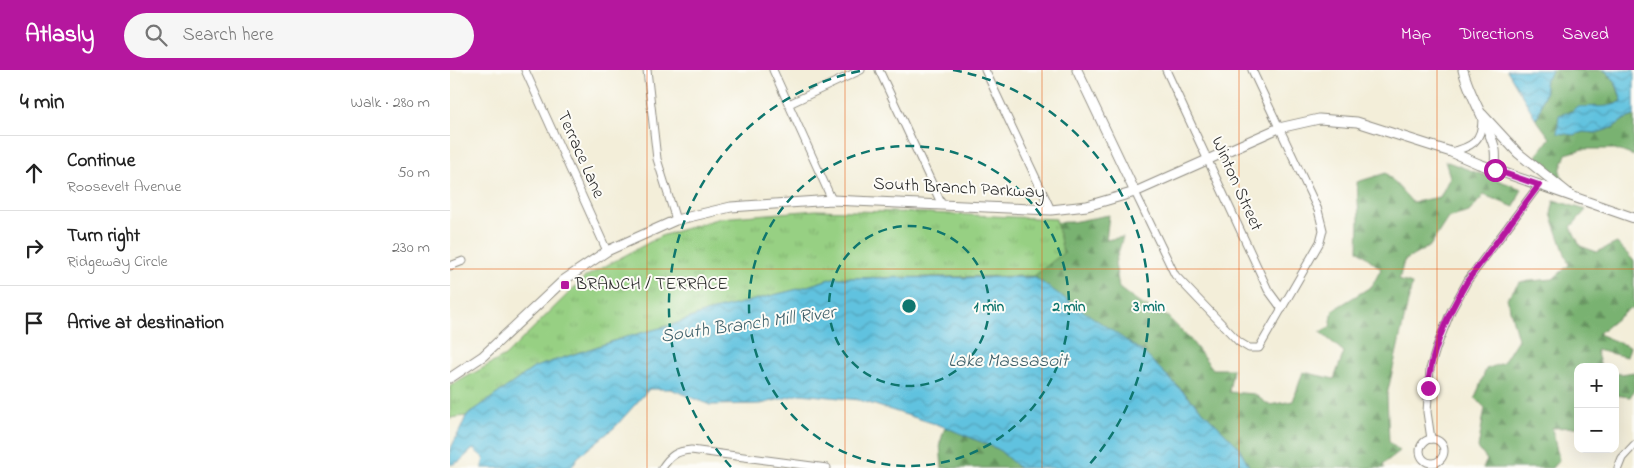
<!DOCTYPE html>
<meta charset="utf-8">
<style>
body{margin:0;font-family:"Indie Flower",sans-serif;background:#f6f6f6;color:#222}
.controls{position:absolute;right:15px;bottom:15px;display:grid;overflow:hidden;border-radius:10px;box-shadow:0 5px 20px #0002}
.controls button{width:45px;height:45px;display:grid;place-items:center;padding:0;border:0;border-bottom:1px solid #e0e0e0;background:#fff;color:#222;font:25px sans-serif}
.stop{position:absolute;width:15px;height:15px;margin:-11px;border:4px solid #b5179e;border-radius:50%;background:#fff}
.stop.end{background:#b5179e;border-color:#fff;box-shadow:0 1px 5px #0008}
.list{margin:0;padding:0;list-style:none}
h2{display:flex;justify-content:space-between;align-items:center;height:65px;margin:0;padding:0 20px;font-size:21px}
h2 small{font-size:16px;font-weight:400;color:#767676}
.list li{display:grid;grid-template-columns:32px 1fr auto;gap:15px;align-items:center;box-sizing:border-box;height:75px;padding:0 20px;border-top:1px solid #e0e0e0}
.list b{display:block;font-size:19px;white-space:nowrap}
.list p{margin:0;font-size:16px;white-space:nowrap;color:#767676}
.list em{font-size:16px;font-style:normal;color:#767676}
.icon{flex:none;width:28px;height:28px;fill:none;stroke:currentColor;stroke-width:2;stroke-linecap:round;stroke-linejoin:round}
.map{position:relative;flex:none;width:1184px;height:398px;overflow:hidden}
header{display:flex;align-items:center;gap:30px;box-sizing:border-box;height:70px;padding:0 25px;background:#b5179e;color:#fff}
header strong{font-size:24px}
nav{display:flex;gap:28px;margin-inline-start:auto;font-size:18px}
.search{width:350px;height:45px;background:#f6f6f6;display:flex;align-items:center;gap:12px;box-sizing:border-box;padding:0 18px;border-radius:28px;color:#767676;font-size:19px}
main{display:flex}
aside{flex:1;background:#fff}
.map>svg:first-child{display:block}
</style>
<header>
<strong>Atlasly</strong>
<div class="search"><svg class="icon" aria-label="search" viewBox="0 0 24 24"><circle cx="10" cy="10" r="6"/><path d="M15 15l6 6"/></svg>Search here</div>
<nav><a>Map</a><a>Directions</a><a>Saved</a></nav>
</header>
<main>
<aside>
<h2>4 min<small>Walk · 280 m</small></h2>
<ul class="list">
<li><svg class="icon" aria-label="ahead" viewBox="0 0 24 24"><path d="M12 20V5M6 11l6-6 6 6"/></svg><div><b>Continue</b><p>Roosevelt Avenue</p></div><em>50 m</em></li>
<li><svg class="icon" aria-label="right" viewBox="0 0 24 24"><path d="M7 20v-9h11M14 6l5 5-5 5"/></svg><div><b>Turn right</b><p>Ridgeway Circle</p></div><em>230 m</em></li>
<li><svg class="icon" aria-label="arrive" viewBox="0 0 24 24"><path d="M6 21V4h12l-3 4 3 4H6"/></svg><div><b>Arrive at destination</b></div></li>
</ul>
</aside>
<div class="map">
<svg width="1184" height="398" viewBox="0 0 1184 398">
<defs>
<pattern id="forest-firs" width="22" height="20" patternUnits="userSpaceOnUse" patternTransform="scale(1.25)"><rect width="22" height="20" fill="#79b271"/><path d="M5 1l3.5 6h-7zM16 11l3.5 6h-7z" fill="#63915d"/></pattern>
<pattern id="park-tufts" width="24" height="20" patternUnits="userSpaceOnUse" patternTransform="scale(1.25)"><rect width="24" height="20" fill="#97d083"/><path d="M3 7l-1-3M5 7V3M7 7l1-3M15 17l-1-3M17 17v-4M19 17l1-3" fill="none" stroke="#82b371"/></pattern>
<pattern id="water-waves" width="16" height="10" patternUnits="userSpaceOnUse" patternTransform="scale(1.25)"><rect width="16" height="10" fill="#61c2df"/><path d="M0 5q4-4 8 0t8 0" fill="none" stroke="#509eb5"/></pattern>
</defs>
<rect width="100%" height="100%" fill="#fdfcf7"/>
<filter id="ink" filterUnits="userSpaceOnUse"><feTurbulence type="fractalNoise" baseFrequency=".02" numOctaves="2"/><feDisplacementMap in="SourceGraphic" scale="10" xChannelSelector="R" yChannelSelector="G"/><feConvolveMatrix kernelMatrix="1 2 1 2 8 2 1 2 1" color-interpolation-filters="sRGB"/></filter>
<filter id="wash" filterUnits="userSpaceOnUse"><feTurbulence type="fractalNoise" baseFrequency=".0096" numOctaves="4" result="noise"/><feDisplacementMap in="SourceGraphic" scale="20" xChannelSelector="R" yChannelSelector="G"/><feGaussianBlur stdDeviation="1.12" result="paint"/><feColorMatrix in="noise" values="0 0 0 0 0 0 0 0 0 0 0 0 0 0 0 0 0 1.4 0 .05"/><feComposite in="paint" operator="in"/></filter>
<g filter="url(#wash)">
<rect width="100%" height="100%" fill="#f3eed9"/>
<g fill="url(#forest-firs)" stroke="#526e4e">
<path d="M1102,0h51c12,6 14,19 19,31l-17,7 -11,-2 -20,29 9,-3 13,1 16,-5 13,-9 9,-3v40l-19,-7h-32l-17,5 -6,17 4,12 -20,-15 -8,-12 14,-18 -14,-19c6,-9 5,-19 10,-28l-2,-7c2,-6 6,-7 8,-14z"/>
<polygon points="995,91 1072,119 1064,137 1034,125 1019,142 998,148 980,176 954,191 949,210 962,214 937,325 939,372 950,381 933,394 934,398 800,398 789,377 718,306 584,207 414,208 577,153 622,152 659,145 656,170 673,167 665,193 669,218 689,233 718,247 739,268 763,299 783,299 779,322 804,324 819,335 843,331 853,302 884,309 894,282 870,262 880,257 883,240 922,216 931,199 908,180 909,148 907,112 936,103 962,132 990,127 1000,107"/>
<polygon points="1104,130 1136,140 1121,157 1130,176 1147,182 1167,173 1184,191 1184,241 1180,238 1148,264 1180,277 1177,287 1146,280 1151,297 1128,297 1128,357 1102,358 1109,390 1102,398 1033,398 1037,390 1028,378 1035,338 1025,328 1036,299 1053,293 1068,269 1057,228 1070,212 1103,209 1119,195 1101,144"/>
<polygon points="1184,302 1184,320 1180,327 1165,325 1165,303 1172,304"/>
<polygon points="495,357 548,379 569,398 492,398 490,373"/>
</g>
<polygon fill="url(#park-tufts)" stroke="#617e57" points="366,140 478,143 606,149 613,183 584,206 383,208 348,219 256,242 222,255 176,267 85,297 16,346 0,348 0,316 55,286 135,207 211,166 270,148"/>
<g fill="url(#water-waves)" stroke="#467685">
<path d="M1057,0h45c-2,7 -6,8 -8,14l2,7c-5,9 -4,19 -10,28z"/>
<path d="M1153,0h31v46l-9,3 -13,9 -16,5 -13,-1 -9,3 -17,-2 2,-18 13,-4 4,-4c17,-2 30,3 46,-6 -4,-12 -7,-25 -19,-31z"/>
<polygon points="584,207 693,282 789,377 800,398 569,398 548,379 495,357 409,330 351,324 311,334 260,335 221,319 199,319 165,357 128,387 121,398 32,398 34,388 23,379 10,391 1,395 0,394 0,380 12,356 16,346 85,297 176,267 222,255 256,242 348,219 383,208"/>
</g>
</g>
<g filter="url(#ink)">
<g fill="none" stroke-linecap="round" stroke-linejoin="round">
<defs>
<g id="street">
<polyline points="75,0 157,181"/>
<polyline points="197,0 207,89 226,150"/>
<polyline points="323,0 382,130"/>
<polyline points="429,0 492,135"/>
<polyline points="535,0 601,140"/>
<polyline points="716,0 818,220 832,239"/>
<polyline points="339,34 411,0"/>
<path d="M1001,82c20,-5 31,-10 31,-33"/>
<polyline points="685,122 725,205 789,272 799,278 809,278 870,172 873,160 868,140 802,0"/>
<polyline points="0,196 13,191"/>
<polyline points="981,369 977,342 980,299 987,276 1001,241 1018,210 1089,115"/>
<circle cx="982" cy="381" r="12"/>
<path d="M212,398c8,-12 14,-17 29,-18l136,18"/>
<polyline points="1168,398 1172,388 1184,375"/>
</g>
<g id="secondary">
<polyline points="627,0 685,122"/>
<path d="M1013,0c7,28 25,52 32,80 1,6 0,13 0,20"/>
<polyline points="1032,44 1068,83 1118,123"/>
<polyline points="0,308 33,286 114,210 157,181 226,150 281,137 382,130 601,140 637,136 685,122 829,58 869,49 907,52 1001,82 1029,94 1184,148"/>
</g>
</defs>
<use href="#street" stroke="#8f8c82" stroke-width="9"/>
<use href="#secondary" stroke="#8f8c82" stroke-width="11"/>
<use href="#street" stroke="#fff" stroke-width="7"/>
<use href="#secondary" stroke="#fff" stroke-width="9"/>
</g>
</g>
<g fill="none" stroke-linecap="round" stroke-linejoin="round" filter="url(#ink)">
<path stroke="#b5179e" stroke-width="6" d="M978,318c2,-38 21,-76 40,-108l71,-95 -44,-15"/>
</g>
<path fill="none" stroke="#e8590c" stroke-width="1" stroke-opacity="0.55" d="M197,0v398M395,0v398M592,0v398M789,0v398M987,0v398M0,199h1184"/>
<g fill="none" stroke="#0f766e" stroke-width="2.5" stroke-dasharray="9 6">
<circle cx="459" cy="236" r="80"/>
<circle cx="459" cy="236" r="160"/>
<path d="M281 397A240 240 0 0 1 415 0M503 0A240 240 0 0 1 637 397"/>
</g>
<rect fill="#b5179e" stroke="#fdfcf7" stroke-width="2" x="110" y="210" width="10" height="10" rx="2.5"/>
<g text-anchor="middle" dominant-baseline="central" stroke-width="4" stroke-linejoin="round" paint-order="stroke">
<g font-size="18" fill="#2b2b2b" stroke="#fdfcf7">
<text transform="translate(130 85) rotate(66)">Terrace Lane</text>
<text transform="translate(786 114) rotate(66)">Winton Street</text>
<text transform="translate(509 119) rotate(3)">South Branch Parkway</text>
</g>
<g font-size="18" fill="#2b2b2b" stroke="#fdfcf7" text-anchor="start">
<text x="125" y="215">BRANCH / TERRACE</text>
</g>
<g font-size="19" font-style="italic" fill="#3e606a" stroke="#fdfcf7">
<text transform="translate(298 255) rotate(-8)">South Branch Mill River</text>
<text x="558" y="291">Lake Massasoit</text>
</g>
</g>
<circle cx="459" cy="236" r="8" fill="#0f766e" stroke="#fdfcf7" stroke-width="2.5"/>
<g font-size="15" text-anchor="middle" font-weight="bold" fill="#0f766e" stroke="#fdfcf7" stroke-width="4" stroke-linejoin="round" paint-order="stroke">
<text x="539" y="241">1 min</text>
<text x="619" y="241">2 min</text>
<text x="699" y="241">3 min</text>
</g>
</svg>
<div class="controls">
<button>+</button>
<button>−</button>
</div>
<div class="stop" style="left:1045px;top:100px"></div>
<div class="stop end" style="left:978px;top:318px"></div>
</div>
</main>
